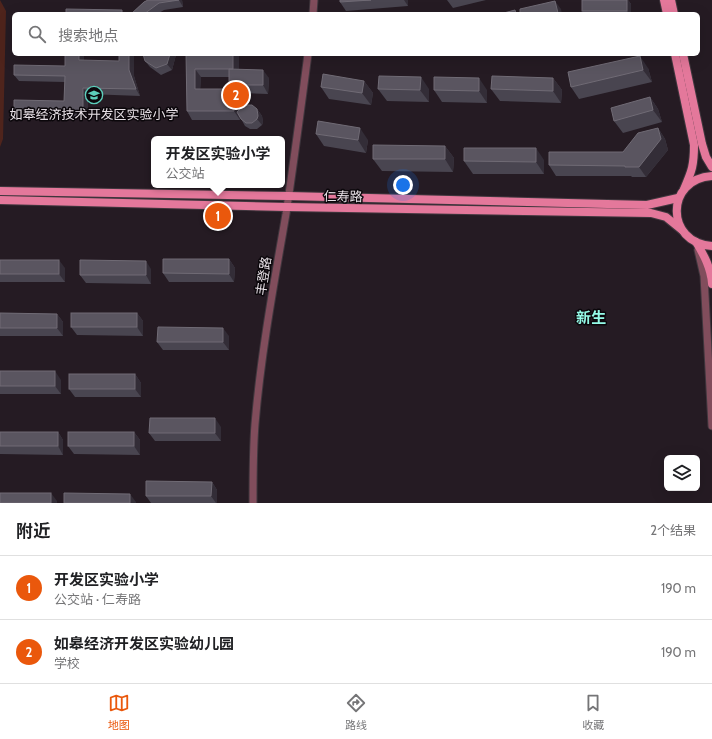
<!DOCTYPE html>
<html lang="zh">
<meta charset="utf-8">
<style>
body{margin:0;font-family:Cabin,"Noto Sans SC",sans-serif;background:#f6f6f6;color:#202124}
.controls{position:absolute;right:12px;bottom:12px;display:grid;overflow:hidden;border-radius:6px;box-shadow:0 4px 16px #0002}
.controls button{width:36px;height:36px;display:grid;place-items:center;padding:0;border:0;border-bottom:1px solid #e0e0e0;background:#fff;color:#202124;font:20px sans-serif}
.you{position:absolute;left:403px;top:185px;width:14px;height:14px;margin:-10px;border:3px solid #fff;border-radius:50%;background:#1a73e8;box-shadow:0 0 0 6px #1a73e833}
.badge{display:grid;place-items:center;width:26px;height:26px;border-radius:50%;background:#ea580c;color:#fff;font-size:13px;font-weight:700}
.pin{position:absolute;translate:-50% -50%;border:2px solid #fff;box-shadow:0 1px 4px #0006}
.popup{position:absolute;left:151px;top:136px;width:134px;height:52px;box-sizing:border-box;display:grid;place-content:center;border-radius:6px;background:#fff;filter:drop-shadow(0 1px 3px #0005);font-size:13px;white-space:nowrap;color:#757577}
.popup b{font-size:15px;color:#202124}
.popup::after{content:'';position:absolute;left:50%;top:100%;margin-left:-8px;border:8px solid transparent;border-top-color:#fff}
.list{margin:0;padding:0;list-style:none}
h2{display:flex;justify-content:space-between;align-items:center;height:52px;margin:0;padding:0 16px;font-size:17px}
h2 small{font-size:13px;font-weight:400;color:#757577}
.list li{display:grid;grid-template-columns:26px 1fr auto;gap:12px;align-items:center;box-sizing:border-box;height:64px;padding:0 16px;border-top:1px solid #e0e0e0}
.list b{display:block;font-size:15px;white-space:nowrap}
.list p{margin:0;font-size:13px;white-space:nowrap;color:#757577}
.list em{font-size:13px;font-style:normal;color:#757577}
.icon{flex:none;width:22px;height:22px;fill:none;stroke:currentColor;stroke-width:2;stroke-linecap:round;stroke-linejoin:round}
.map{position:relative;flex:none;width:712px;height:503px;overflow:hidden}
.search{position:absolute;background:#fff;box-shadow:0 4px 16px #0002;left:12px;right:12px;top:12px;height:44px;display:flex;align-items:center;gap:10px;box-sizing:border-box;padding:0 14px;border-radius:6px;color:#757577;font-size:15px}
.sheet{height:180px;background:#fff}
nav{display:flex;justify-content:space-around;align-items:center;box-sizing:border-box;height:56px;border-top:1px solid #e0e0e0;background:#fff;font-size:11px;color:#757577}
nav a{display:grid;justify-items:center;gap:2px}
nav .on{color:#ea580c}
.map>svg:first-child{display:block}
</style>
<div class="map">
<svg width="712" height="503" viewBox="0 0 712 503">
<rect width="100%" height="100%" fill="#251b23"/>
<polygon fill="#4f241c" points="0,0 6,11 3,139 0,147"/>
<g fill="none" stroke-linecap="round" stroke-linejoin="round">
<defs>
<g id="minor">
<polyline points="313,14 314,0"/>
<polyline points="698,250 704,276 712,426"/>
<path d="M253,503c0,-26 0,-53 2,-79 6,-71 19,-141 31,-210 8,-53 15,-107 22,-160"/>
</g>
<g id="major">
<polyline points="664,0 667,14"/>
<polyline points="671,0 674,14"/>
<path d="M675,54l19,91c0,20 -2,26 -10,44"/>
<polyline points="683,54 702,144 706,157 712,167"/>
<path d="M712,176c-47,3 -47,67 0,70"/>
<polyline points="0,191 288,196 647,205 678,198"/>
<polyline points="0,200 287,207 651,213 666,217 682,230"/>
<path d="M696,242c8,13 15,26 16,42"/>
</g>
</defs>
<use href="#minor" stroke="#40373e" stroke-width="9"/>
<use href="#major" stroke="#40373e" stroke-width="10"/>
<use href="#minor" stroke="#814d5c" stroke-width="7"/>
<use href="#major" stroke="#e4789b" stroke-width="8"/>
</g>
<g fill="#494550" fill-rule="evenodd">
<polygon points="182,0 183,7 164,10 157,14 131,14 144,2"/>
<polygon points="340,0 408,0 408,6 346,11 340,2"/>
<polygon points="447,0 486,0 453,8"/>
<polygon points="582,0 628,0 631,4 631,14 584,14 582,11"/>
<polygon points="65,54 84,54 84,61 119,61 133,56 134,76 140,96 88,94 87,118 18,116 14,110 64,101 65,82 19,81 14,75 65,66"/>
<path d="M186,54h82h-30l1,2v13l30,9 -1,16 -28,-1v17l17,-1 5,7 1,6 -1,3 -5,4h-7l-5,-3 -5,-9v3h-48l-5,-9zM201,77h28v12h-29z"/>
<polygon points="176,55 172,70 161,75 150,67 145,61"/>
<polygon points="648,68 652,82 579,99 571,87"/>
<polygon points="553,78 562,90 561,103 500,101 491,89"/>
<polygon points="364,81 373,93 371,105 329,99 321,87"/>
<polygon points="378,89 429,89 429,102 387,101"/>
<polygon points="434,90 487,90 487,103 442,102"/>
<polygon points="650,97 658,109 662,122 623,133 614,121"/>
<polygon points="658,128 665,139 668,150 646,177 632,177 631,176 556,176 549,165 623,152"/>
<polygon points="316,134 368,140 366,153 324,146"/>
<polygon points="445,146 454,158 453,172 382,171 373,159"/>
<polygon points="544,160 544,174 473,174 464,161"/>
<polygon points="229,259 235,268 234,282 169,282 163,273"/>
<polygon points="0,260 65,268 65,282 0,282"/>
<polygon points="151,269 151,284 86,283 80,275"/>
<polygon points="0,313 57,314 63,322 63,336 0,336"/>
<polygon points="137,313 143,321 143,336 77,335 71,327"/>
<polygon points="229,336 229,350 163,350 157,342"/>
<polygon points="0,371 61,380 61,394 0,394"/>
<polygon points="135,374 141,383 141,397 75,397 69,389"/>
<polygon points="221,427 221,441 155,441 149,433"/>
<polygon points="0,432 58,432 63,440 63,455 0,454"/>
<polygon points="134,432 140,440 140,455 74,454 68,446"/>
<polygon points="212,482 217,490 217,503 151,503 146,496"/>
</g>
<g fill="#332d37">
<polygon points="179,0 182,0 183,7"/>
<polygon points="404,0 408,0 408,6"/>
<polygon points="627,0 628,0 631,4 631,14 629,14 627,11"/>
<polygon points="555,1 561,9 562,14 559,14 558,13"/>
<polygon points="79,54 84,54 84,67 79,60"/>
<polygon points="129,54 134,54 134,76 140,96 136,89 129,70"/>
<polygon points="170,54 176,54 176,55 172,70 167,64"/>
<polygon points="233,54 238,54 239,56 239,77 233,69"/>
<polygon points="640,56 648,68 652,82 643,70"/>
<polygon points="195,69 201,77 200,97 195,89"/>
<polygon points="263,70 269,78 268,94 263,85"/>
<polygon points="421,77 429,89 429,102 420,90"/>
<polygon points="479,78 487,90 487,103 479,91"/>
<polygon points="553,78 562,90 561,103 553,91"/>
<polygon points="364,81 373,93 371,105 362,93"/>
<polygon points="234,85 240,93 240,120 234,111"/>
<polygon points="83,88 88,94 87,118 83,112"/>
<polygon points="650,97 658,109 662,122 653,110"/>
<polygon points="257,109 262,116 263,122 262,125 257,119"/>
<polygon points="360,128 368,140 366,153 358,140"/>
<polygon points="658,128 665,139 668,150 646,177 639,167"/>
<polygon points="445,146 454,158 453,172 445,159"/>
<polygon points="536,148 544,160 544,174 536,162"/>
<polygon points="229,259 235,268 234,282 229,274"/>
<polygon points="59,260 65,268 65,282 59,274"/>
<polygon points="146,261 151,269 151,284 146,275"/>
<polygon points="137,313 143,321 143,336 137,327"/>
<polygon points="57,314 63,322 63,336 57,328"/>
<polygon points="223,328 229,336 229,350 223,342"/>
<polygon points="55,371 61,380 61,394 55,386"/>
<polygon points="135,374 141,383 141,397 135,389"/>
<polygon points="215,418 221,427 221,441 215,433"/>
<polygon points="58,432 63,440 63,455 58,446"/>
<polygon points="134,432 140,440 140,455 134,446"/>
<polygon points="212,482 217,490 217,503 216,503 211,496"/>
<polygon points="51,493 57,501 57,503 51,503"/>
<polygon points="130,494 136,502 136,503 130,503"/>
</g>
<g fill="#5a5560" stroke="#706b75">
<polygon points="148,0 179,0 159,3 144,14 131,14 144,2"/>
<polygon points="340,0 371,0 340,2"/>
<rect x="582" y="0" width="45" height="11"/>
<polygon points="555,1 558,13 552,14 517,14 520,14 520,9"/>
<polygon points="66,9 122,10 122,14 66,14"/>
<polygon points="515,10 516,14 500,14"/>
<polygon points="65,54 79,54 79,60 119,61 119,54 129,54 129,70 136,89 83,88 83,112 14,110 14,100 64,101 65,76 14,75 14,65 65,66"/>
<polygon points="143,54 170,54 167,64 156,68 145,61"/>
<polygon points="186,54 233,54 233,69 195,69 195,89 229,89 229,69 263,70 263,85 234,85 234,111 187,111"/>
<polygon points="640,56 643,70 571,87 568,72"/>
<polygon points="323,74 364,81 362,93 321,87"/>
<polygon points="379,76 421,77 420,90 378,89"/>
<polygon points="492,76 553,78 553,91 491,89"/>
<polygon points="434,77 479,78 479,91 434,90"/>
<polygon points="650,97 653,110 614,121 611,108"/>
<polygon points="246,105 252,105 257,109 258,116 257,119 252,123 246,123 241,119 237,112 243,106"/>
<polygon points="318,121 360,128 358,140 316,134"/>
<polygon points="658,128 661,139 639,167 625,167 625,166 549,165 549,152 623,152 638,133"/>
<polygon points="373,145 445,146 445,159 373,159"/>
<polygon points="464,148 536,148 536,162 464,161"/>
<polygon points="163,259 229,259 229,274 163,273"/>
<rect x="0" y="260" width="59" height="14"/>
<polygon points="80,260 146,261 146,275 80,275"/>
<polygon points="0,313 57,314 57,328 0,328"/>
<rect x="71" y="313" width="66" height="14"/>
<polygon points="158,327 223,328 223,342 157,342"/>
<rect x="0" y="371" width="55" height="15"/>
<rect x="69" y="374" width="66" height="15"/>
<polygon points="150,418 215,418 215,433 149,433"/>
<rect x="0" y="432" width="58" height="14"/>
<rect x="68" y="432" width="66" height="14"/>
<polygon points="146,481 212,482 211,496 146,496"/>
<rect x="0" y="493" width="51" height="10"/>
<polygon points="64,493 130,494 130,503 64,503"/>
</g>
<defs>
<symbol id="school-ring" viewBox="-11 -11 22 22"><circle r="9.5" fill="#0b070b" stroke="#5ccebb" stroke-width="1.5"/><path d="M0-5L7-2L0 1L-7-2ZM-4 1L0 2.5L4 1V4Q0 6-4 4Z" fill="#5ccebb"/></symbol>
</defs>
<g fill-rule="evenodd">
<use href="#school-ring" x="84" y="85" width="20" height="20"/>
</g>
<g text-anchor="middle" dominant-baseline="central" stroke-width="3" stroke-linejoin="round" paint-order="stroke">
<g font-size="13" fill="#e7e0e6" stroke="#0b070b">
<text x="94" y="114">如皋经济技术开发区实验小学</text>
</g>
<g font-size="13" fill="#e7e0e6" stroke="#0b070b">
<text transform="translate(343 196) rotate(1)">仁寿路</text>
<text transform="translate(263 276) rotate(-81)">丰登路</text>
</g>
<g font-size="15" font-weight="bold" fill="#94fae7" stroke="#0b070b">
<text x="591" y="318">新生</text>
</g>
</g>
</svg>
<div class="controls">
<button><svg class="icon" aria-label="layers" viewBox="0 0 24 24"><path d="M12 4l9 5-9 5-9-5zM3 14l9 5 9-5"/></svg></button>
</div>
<div class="you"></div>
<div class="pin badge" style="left:218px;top:216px">1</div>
<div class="popup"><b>开发区实验小学</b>公交站</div>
<div class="pin badge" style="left:236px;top:95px">2</div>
<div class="search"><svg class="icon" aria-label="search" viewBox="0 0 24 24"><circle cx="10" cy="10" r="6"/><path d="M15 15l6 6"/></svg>搜索地点</div>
</div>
<section class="sheet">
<h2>附近<small>2个结果</small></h2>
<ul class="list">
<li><span class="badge">1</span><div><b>开发区实验小学</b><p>公交站 · 仁寿路</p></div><em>190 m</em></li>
<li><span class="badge">2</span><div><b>如皋经济开发区实验幼儿园</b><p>学校</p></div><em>190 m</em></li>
</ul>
</section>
<nav>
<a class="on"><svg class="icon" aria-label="map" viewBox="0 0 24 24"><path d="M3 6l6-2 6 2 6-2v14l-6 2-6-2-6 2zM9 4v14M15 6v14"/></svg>地图</a>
<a><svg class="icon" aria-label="directions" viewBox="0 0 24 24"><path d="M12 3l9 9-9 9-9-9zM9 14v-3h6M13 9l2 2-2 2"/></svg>路线</a>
<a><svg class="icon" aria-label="saved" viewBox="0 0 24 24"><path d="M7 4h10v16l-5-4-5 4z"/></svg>收藏</a>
</nav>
